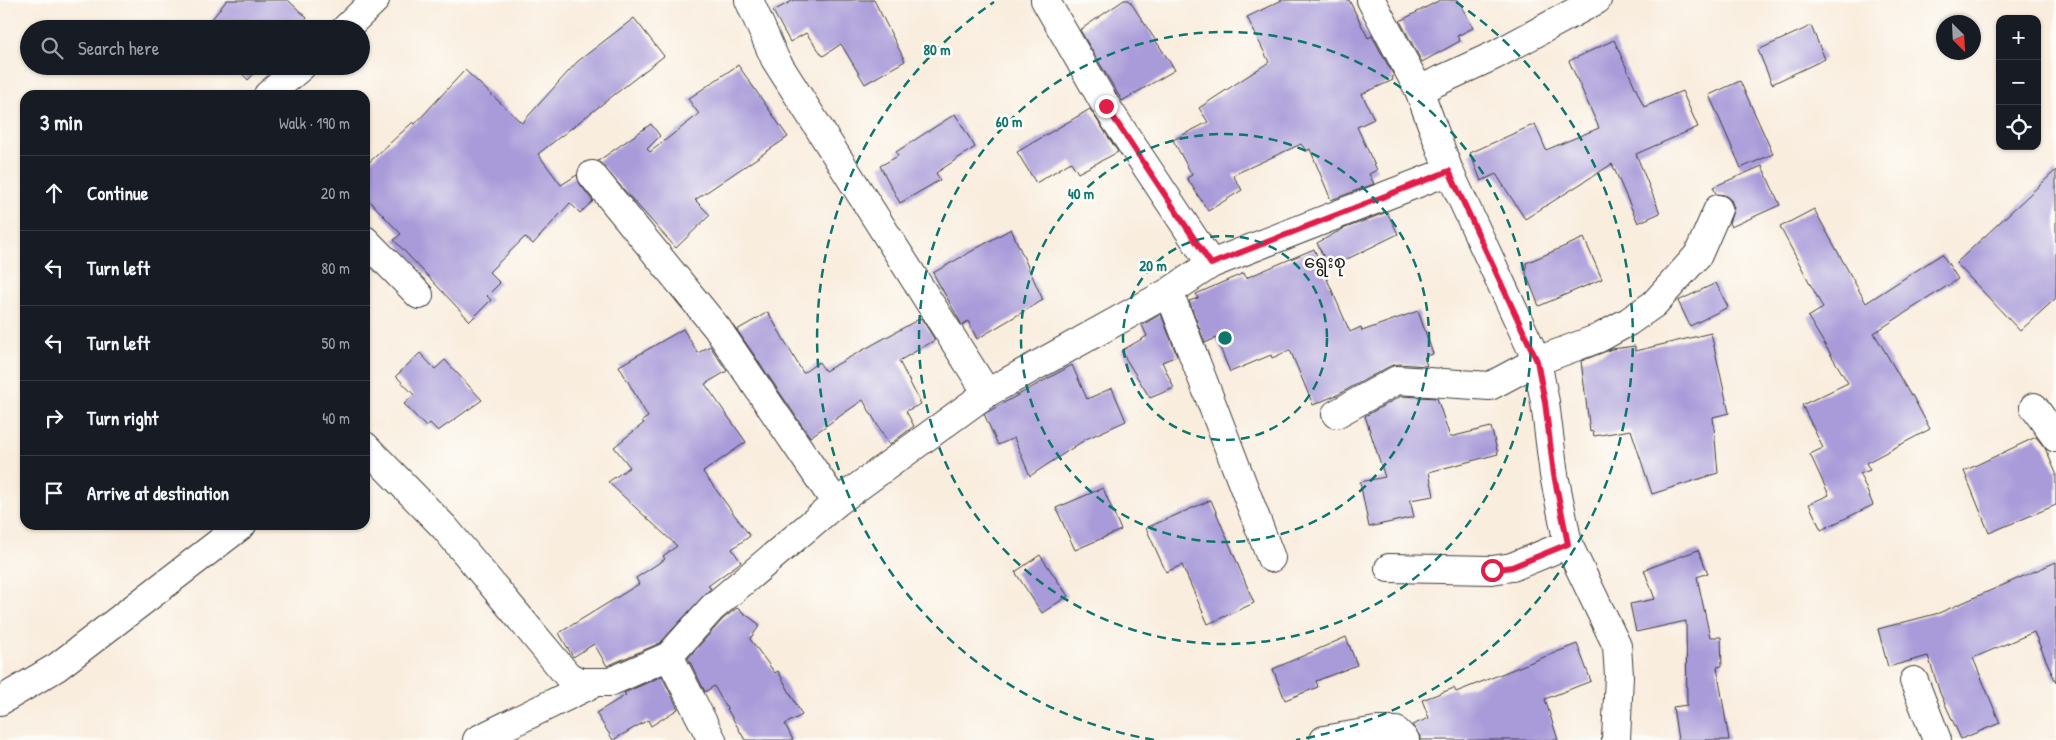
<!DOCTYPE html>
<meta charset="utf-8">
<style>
body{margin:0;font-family:"Patrick Hand","Noto Sans Myanmar",sans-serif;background:#242831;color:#f1f3f6}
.controls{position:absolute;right:15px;top:15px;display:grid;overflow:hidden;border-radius:10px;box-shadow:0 1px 4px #0004}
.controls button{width:45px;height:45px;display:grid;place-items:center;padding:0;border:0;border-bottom:1px solid #363941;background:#171b24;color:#f1f3f6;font:25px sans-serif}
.compass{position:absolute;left:1936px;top:15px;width:45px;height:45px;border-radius:50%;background:#171b24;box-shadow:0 1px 4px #0004;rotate:156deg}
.stop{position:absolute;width:15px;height:15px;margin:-11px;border:4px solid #e11d48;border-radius:50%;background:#fff}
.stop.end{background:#e11d48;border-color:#fff;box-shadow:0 1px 5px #0008}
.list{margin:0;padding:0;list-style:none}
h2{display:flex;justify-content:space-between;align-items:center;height:65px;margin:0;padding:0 20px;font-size:21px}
h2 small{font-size:16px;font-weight:400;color:#9ea1a6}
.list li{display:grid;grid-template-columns:32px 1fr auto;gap:15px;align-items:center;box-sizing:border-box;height:75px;padding:0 20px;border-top:1px solid #363941}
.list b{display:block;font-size:19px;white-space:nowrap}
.list em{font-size:16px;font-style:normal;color:#9ea1a6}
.icon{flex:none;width:28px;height:28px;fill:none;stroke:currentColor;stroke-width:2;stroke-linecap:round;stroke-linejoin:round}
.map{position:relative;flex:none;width:2056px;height:740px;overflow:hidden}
.search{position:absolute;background:#171b24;box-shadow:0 1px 4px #0004;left:20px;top:20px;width:350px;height:55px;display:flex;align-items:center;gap:12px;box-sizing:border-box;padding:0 18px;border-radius:28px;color:#9ea1a6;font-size:19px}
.panel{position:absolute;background:#171b24;box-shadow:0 1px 4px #0004;left:20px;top:90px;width:350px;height:440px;border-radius:15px}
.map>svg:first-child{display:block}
</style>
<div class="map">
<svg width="2056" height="740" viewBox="0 0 2056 740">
<rect width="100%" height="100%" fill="#fdfcf7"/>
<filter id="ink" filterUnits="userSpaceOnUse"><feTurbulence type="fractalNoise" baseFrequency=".02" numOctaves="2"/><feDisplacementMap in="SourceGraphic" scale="10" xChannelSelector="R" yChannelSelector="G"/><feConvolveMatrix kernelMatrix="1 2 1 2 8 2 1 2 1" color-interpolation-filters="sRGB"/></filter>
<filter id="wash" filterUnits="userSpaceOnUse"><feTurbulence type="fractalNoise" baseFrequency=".0096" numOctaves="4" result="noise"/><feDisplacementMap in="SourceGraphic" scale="20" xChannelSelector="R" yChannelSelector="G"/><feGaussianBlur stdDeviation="1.12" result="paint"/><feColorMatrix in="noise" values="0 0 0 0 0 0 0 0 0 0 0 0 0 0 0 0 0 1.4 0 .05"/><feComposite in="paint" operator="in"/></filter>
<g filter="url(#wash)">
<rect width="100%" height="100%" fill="#f9edde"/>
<g id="blocks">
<g fill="#a99bd9">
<polygon points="227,0 288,0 307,18 297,29 204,29"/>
<polygon points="794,0 874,0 905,61 865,84 841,44 823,56 806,33 790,42 773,11"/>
<polygon points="1124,0 1129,0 1175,70 1122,101 1080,30"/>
<polygon points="1282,0 1349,0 1368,38 1372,36 1394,76 1392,77 1393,80 1362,94 1374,119 1357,127 1377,170 1369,174 1374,184 1331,200 1310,149 1306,151 1301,144 1233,175 1242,190 1208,211 1187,178 1192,175 1173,140 1208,122 1199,108 1269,62 1247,17"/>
<polygon points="1440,0 1458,0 1473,28 1457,36 1460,41 1422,62 1400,21"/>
<polygon points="634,18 664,56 538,154 561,185 577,175 580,184 593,201 580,213 570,203 533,244 525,237 489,272 500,283 487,296 491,300 470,321 394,240 401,234 365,196 365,166 413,122 415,124 465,70 522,123 577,62"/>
<polygon points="1811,26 1825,59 1772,84 1758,50"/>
<polygon points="1614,40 1644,107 1682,91 1698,127 1636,154 1660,213 1638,223 1612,164 1525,219 1496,174 1481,181 1470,153 1535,124 1546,150 1599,128 1569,61"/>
<polygon points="738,65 788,137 695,200 710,215 676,248 598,161 651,124 660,136 647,149 650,152 699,114 688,99"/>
<polygon points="235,66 262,66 248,80"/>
<polygon points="1740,81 1773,154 1741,168 1709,95"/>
<polygon points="1090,109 1118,152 1078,173 1071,162 1036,183 1017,152"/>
<polygon points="955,114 975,147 936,173 940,180 900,203 880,166 898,156 896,152"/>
<polygon points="1762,166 1780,205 1731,227 1729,223 1734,208 1731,200 1725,195 1716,194 1713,187"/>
<polygon points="2056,170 2056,298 2020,331 1956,263"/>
<polygon points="1814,209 1866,303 1942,254 1958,279 1874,333 1911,396 1912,395 1930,429 1866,463 1870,470 1860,474 1873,505 1821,530 1809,504 1829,495 1810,454 1823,448 1802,405 1848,383 1808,317 1823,308 1780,227"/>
<polygon points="1387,212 1398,234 1329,268 1317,243 1343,229"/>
<polygon points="1011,229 1043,300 977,339 968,321 962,325 933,273"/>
<polygon points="1584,238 1602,279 1539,306 1526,274 1526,263"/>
<polygon points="1314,249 1350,332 1361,327 1362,331 1418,311 1433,354 1424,357 1427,366 1398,364 1390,366 1339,394 1313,405 1290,350 1272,358 1271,355 1230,372 1216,338 1205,343 1189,301 1198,298 1196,294 1244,273 1246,278"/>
<polygon points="1716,283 1728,307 1690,326 1678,301"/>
<polygon points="768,312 803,373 819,362 825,371 921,318 935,340 899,361 921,404 906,411 914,426 889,445 863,400 810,437 737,330"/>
<polygon points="1161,314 1177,356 1162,362 1174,388 1150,398 1121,351 1147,336 1142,325"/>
<polygon points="683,329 698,353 710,346 727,371 705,384 746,442 703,472 750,536 732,549 741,562 708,586 711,588 660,643 607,666 594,644 573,657 559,633 639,584 636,578 665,559 663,556 677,546 608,482 630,467 614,447 644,423 642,421 648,417 619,366"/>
<polygon points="1711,333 1729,413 1713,417 1718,473 1652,494 1631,430 1594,436 1593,431 1590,432 1581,361 1612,349 1635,346 1635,351"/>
<polygon points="420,353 435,369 445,360 482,400 438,431 430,423 426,427 404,404 414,395 396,376"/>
<polygon points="1072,365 1087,399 1112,388 1126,421 1086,439 1030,476 1014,438 998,445 984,414"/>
<polygon points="1401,396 1437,398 1450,437 1491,427 1498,454 1429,472 1434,496 1410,500 1414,517 1369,527 1360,482 1385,477 1365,416"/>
<polygon points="2036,437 2045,448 2056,473 2056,505 1989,533 1964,471"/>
<polygon points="1103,488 1121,530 1075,550 1056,508"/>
<polygon points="1211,500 1254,603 1208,624 1182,565 1166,572 1146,528"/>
<polygon points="1698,550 1708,573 1697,577 1710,637 1721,637 1722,666 1717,667 1729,740 1678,740 1673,707 1687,705 1686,621 1636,632 1630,604 1655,599 1644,570"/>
<polygon points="1040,555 1068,596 1042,613 1015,572"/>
<polygon points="2056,562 2056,683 2034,632 1973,658 2000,723 1961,739 1940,693 1928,656 1888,667 1878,629 1939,613"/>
<polygon points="737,608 760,625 750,639 775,673 778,671 802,715 785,724 793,740 745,740 714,686 705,692 688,658 723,619"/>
<polygon points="1346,637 1357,665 1316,681 1318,687 1285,700 1273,669"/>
<polygon points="1577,644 1591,681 1545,699 1558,740 1420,740 1420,736 1412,725 1429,718 1422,700 1454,688 1456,692"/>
<polygon points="662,676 678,709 651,726 648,720 613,740 596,713 626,695 624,693"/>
</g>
</g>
</g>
<g filter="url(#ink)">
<use href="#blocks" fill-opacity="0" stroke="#3d3b39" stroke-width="1"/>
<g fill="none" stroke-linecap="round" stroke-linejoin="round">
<defs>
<g id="minor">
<polyline points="749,0 775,59 987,393"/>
<polyline points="1045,0 1106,106 1211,264"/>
<polyline points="1371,0 1419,90 1449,171 1537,361 1545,402 1554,475 1568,544 1617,646 1619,676 1616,740"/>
<polyline points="345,29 375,0"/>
<polyline points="1419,90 1493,56 1597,0"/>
<polyline points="268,95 302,66"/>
<polyline points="592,175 717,328 836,503"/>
<polyline points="365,240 419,295"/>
<polyline points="1169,292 1271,558"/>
<polyline points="2034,407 2056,438"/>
<polyline points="1336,414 1397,380 1490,386 1537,361 1599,338 1628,322 1654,304 1698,255 1718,209"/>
<polyline points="365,446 445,528 568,676 580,682 610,682 669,656 712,608 836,503 987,393 1169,292 1211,264 1449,171"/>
<polyline points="1389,568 1492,570 1512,567 1568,544"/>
<polyline points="669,656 712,740"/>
<polyline points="1914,681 1937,740"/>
<polyline points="0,701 57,667 242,525"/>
<polyline points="477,740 596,682"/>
<polyline points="1324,740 1376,731 1396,731 1405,740"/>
</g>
</defs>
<use href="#minor" stroke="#3d3b39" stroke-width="30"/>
<use href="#minor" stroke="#fff" stroke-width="28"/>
</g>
</g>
<g fill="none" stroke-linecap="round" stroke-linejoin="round" filter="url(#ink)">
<polyline stroke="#e11d48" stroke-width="6" points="1106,106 1211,264 1449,171 1537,361 1545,402 1554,475 1568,544 1512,567 1492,570"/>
</g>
<g fill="none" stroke="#0f766e" stroke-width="2.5" stroke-dasharray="9 6">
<circle cx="1225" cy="338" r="102"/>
<circle cx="1225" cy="338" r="204"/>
<circle cx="1225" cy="338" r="306"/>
<path d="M1154 740A408 408 0 0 1 994 2M1456 2A408 408 0 0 1 1296 740"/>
</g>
<g text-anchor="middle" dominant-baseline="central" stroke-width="5" stroke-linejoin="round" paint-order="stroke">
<g font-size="18" fill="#1c1c1c" stroke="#fdfcf7">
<text x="1325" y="261">ရွေးစု</text>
</g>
</g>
<circle cx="1225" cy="338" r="8" fill="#0f766e" stroke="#fdfcf7" stroke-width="2.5"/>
<g font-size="15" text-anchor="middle" font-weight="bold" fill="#0f766e" stroke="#fdfcf7" stroke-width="5" stroke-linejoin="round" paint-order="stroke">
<text x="937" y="55">80 m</text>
<text x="1009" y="127">60 m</text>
<text x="1081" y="199">40 m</text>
<text x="1153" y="271">20 m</text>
</g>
</svg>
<div class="controls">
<button>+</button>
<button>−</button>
<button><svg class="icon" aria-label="locate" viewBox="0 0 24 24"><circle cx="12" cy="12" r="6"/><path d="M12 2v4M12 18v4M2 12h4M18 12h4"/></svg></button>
</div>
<svg class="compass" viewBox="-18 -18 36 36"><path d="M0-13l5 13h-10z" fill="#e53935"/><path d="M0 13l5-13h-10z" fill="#9ea1a6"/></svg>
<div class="stop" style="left:1492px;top:570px"></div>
<div class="stop end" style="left:1106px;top:106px"></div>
<div class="search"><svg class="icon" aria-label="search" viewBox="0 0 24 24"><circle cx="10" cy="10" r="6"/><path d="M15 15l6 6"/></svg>Search here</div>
<section class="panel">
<h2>3 min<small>Walk · 190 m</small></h2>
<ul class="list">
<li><svg class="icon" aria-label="ahead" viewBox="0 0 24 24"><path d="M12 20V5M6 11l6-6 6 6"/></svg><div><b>Continue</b></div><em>20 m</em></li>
<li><svg class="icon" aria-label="left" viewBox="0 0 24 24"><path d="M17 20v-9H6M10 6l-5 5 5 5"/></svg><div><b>Turn left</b></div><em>80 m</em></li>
<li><svg class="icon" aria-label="left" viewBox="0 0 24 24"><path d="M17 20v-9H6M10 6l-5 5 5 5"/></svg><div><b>Turn left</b></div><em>50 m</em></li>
<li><svg class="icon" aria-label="right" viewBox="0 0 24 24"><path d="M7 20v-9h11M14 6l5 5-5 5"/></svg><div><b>Turn right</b></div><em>40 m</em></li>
<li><svg class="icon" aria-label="arrive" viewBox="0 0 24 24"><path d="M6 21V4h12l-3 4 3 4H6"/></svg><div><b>Arrive at destination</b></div></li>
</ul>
</section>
</div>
